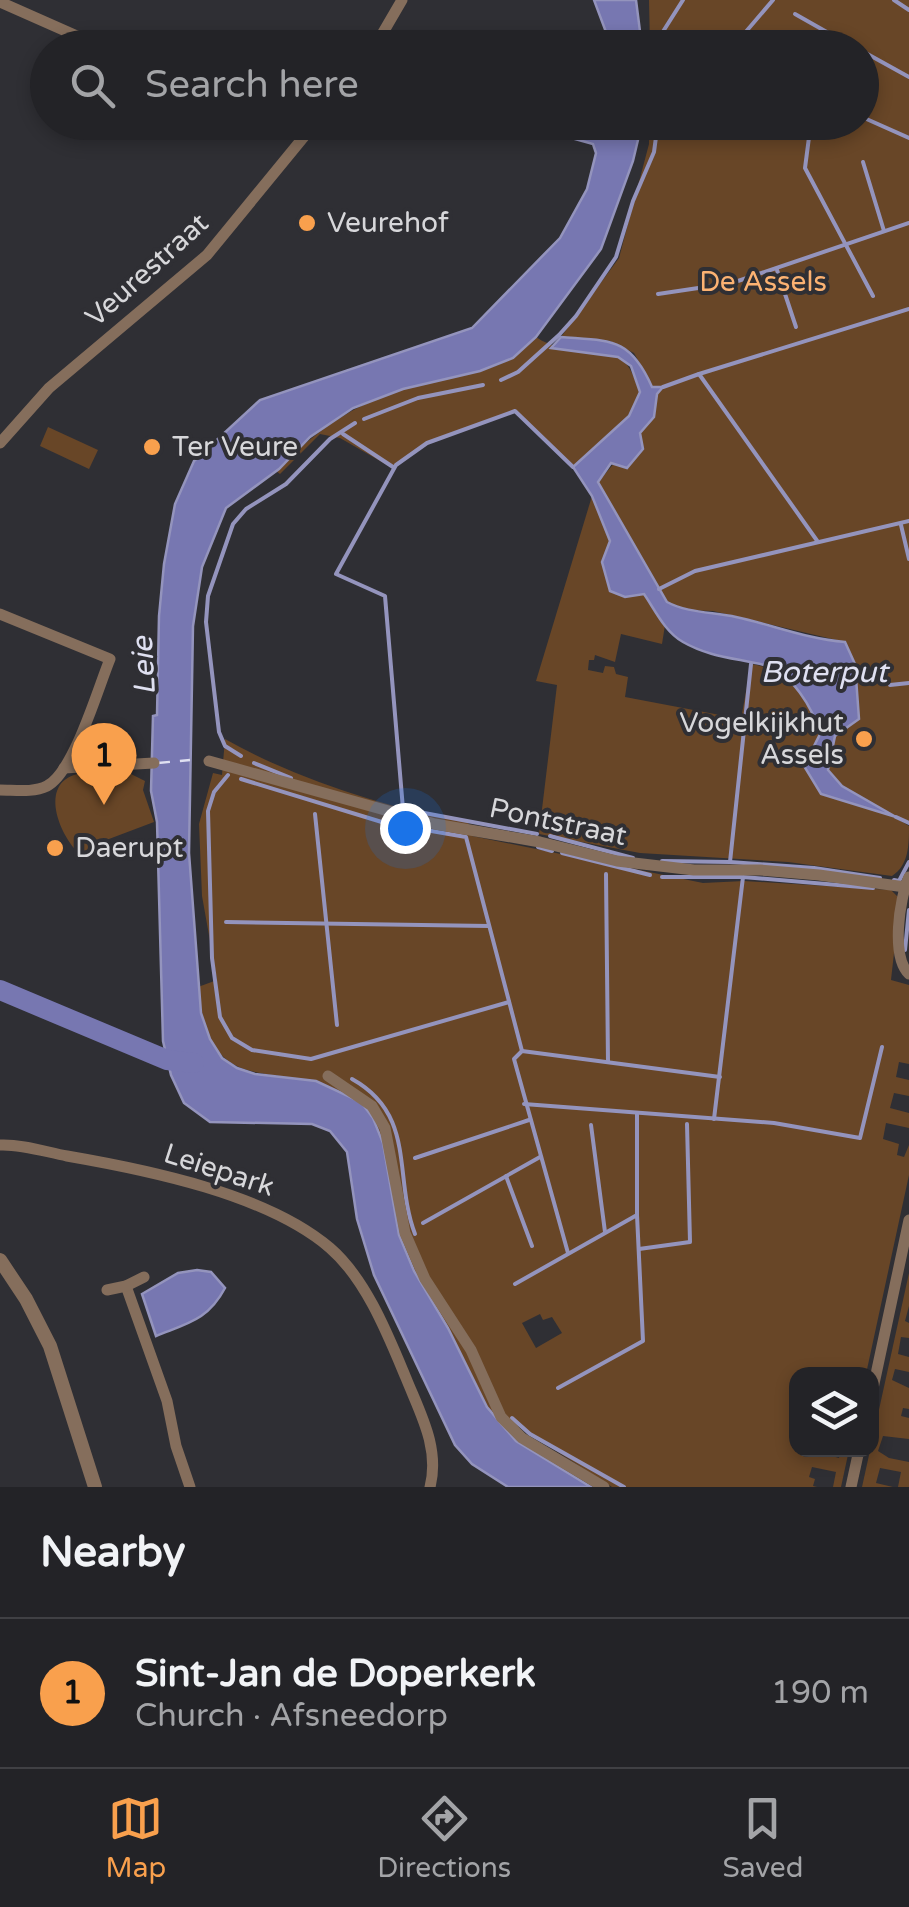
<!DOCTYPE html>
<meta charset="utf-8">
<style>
body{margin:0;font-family:"Varela Round",sans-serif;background:#2f2f33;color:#f1f3f6}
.controls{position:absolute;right:30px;bottom:30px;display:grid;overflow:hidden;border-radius:20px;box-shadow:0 5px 15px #0003}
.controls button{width:90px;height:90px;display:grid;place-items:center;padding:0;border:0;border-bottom:2px solid #404044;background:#232327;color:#f1f3f6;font:50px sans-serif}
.you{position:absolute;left:405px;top:828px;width:35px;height:35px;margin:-25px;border:8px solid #fff;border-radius:50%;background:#1a73e8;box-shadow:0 0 0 15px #1a73e833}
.badge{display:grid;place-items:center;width:65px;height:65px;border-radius:50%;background:#f9a04d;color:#111;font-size:32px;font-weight:700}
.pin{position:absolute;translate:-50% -82px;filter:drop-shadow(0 2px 5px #0008)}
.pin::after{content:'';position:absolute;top:52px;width:35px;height:30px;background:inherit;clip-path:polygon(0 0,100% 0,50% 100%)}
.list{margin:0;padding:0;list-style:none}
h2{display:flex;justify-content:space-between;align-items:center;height:130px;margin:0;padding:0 40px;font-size:42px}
h2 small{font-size:32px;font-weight:400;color:#a3a4a7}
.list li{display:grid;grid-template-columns:65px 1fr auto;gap:30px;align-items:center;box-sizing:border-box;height:150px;padding:0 40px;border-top:2px solid #404044}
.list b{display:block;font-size:38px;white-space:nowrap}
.list p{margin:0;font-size:32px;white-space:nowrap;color:#a3a4a7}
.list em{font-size:32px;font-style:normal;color:#a3a4a7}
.icon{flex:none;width:55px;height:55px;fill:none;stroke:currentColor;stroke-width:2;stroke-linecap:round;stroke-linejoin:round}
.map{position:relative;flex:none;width:909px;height:1487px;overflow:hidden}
.search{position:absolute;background:#232327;box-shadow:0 5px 15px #0003;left:30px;right:30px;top:30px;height:110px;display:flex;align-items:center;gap:25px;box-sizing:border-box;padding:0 35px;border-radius:55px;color:#a3a4a7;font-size:38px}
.sheet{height:280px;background:#232327}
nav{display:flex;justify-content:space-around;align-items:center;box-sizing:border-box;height:140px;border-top:2px solid #404044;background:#232327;font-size:28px;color:#a3a4a7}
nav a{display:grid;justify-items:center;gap:5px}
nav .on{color:#f9a04d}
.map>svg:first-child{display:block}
</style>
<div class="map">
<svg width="909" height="1487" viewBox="0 0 909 1487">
<rect width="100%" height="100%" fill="#2f2f34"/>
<g fill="#684627" fill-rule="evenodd">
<path d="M649,0h260v821l-13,-3 13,8c0,19 0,39 -17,50l-104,-14 -148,-9 -101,-19 18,-149 -21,-4 56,-185 18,45 -8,21 23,35 19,-3 21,31 -3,19 -41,-10 -6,28 -20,-7 -1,5h-5l-1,10 15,3 2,-7 9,1 2,7 12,3 -3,20 116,22 10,-55c36,5 61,37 69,71l-16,31 86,48 -48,-28 -14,-16 7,-34 18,-12 -8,-82 -132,-31 -32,-1 -15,-9 -68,-119 56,-65 3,-23 -23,-41 -24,-12 -49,-4 58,-79 30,-114v-21l213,-1v-74l-212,-1z"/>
<path d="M536,337c29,20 63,8 84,21 11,7 15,23 20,34l-11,24 -56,51 -59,-55 -88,32 -32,25 -54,-31 -20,-4 -40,40 -4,-3c42,-42 74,-65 131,-83 34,-10 74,-12 105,-30 9,-5 16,-14 24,-21z"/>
<polygon points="48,427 98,450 89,469 40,446"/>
<path d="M225,739c73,41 161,69 243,83l4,14 231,47 41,-2 147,9 9,9 -9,81 18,5v79l-10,-2 -3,15 13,3v16l-15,-3 -4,15 19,5v15l-23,-5 -3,16 16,5 -2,11 7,2 5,-12v30l-43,199h-70v76h15l28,8 2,-8h8l-8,37h-8l3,-15 -24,-5 -3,10 6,2 -2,7 4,1h-205l-105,-68 -9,6 -11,-18 -39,-79 -34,-57 -15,-36 -7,-29 -52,-115c-75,-31 -130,8 -142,-104l19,-7 -15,-84 -3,-72 14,-51 9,2zM540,1314l3,6 9,-3 10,16 -26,15 -14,-25z"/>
<path d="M121,769l24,12 -2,9 11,32 -53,20 -20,13c-19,-15 -43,-68 -7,-80 14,-5 33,-4 47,-6z"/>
<polygon points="909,1273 909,1306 905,1321 909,1323 909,1338 901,1337 898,1354 909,1357 909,1372 895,1369 892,1380 909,1388 909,1409 903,1408 901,1416 909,1418 909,1439 883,1436 878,1451 889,1458 909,1462 909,1487 898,1487 901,1472 880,1468 876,1483 893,1487 862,1487"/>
</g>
<g fill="#7777b1" stroke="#9494bd" stroke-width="2.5">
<polygon points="594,0 636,0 642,47 607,47 606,32"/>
<polygon points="598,123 642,123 633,161 601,249 536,337 513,358 480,371 403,389 353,408 310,437 279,469 226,508 202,567 193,626 189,853 201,1013 210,1039 222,1058 237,1068 255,1074 316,1081 361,1102 373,1118 383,1143 399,1235 414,1271 448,1328 487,1407 516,1441 591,1487 508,1487 472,1464 455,1445 374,1275 357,1219 347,1152 330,1131 312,1124 210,1122 184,1103 171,1075 163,1041 157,822 151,791 153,716 157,715 159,616 164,564 175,504 194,461 260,400 472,328 560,238 587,189 596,153 593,144 575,139 582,130"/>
<path d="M561,337c50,4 69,0 91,50h11l-6,7 -3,23 -14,16 3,16 -16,19 -16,-5 -13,19 69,120c20,11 47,10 69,15 37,8 71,22 109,25l10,22 4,55 -24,17 -7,34 14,16 54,31 -75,-23 -17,-28 16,-32c-7,-26 -28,-61 -56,-69 -29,-7 -55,-8 -81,-23 -18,-10 -28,-32 -39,-48l-19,3 -15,-6 -8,-29 8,-21 -18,-45 -19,-29 56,-51 11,-24 -9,-26 -13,-9 -67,-9z"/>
<path d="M197,1270l14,2 14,16c-17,32 -37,35 -69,48l-14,-42 36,-21z"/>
</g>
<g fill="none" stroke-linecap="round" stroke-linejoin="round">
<g stroke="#9494bd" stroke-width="4">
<polyline points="894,0 909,10"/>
<polyline points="795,14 855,48"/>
<polyline points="657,48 657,41 683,0"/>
<polyline points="732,48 773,0"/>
<polyline points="862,51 909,77"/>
<polyline points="862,117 909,138"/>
<polyline points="811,122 805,168 873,296"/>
<polyline points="863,162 884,231"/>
<polyline points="777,270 796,327"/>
<polyline points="658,294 732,283 909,223"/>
<polyline points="699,374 909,309"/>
<polyline points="501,380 518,372 559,335 576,316 616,257 633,201 654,152 658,122"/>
<polyline points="663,387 699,374 818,542"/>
<polyline points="364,419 418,398 483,385"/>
<polyline points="343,434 393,467"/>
<polyline points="901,525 909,559"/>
<polyline points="659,589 695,571 909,521"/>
<polyline points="890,685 909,683"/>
<polyline points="241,756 225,746 219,732 206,622 208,596 233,524 246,509 286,484 330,439 355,423"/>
<polyline points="254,763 291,778"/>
<polyline points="228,775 214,792 208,811 212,958 220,1017 232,1038 252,1050 311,1059 509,1002"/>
<polyline points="241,779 385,823 466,837 522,1051"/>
<polyline points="315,814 337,1025"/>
<polyline points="896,817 909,823"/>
<polyline points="537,834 403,809 385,596 336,574 396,465 427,443 515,411 573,467"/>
<polyline points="550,836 633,858"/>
<polyline points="538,847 552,851"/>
<polyline points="562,853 650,875"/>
<polyline points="662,861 730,862 751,664"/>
<polyline points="730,862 814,868 880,878"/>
<polyline points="606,874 608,1062"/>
<polyline points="662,877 742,877"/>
<polyline points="894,880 899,881 909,862"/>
<polyline points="226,922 489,926"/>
<polyline points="905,950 909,910"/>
<path d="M352,1079c65,36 41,98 63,155"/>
<polyline points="524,1104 774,1123 860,1138 882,1047"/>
<polyline points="637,1114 637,1215"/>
<polyline points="714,1119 743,877 873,888"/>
<polyline points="591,1125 605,1232"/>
<polyline points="415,1158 529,1120"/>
<polyline points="506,1176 532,1246"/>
<polyline points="423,1223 540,1157"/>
<polyline points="639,1249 690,1242 687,1124"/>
<polyline points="568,1253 514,1059 522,1051 720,1077"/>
<polyline points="515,1284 637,1215 643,1341 558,1388"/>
<polyline points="512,1418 530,1434 624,1487"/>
</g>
<polyline stroke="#7777b1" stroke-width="20" points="0,990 167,1060 194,1063"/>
<polyline stroke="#dfe0f1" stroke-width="2.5" stroke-dasharray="12 10" stroke-linecap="butt" points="158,763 190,760"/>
<g stroke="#856e5c" stroke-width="11">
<polyline points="0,2 104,48"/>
<polyline points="374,48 402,0"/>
<polyline points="283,122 304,136"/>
<polyline points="0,443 49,388 207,255 316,122"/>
<path d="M0,614l110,45c-12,29 -36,113 -63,127 -14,7 -32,4 -47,4"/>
<polyline points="209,761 435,824 540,842 617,861 694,870 760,870 819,875 905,887"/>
<polyline points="64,768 154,763"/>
<path d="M909,877c-10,22 -18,80 0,97"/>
<polyline points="328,1076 372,1106 385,1128 405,1233 425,1279 471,1350 501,1417 522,1438 604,1487"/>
<path d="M0,1145c22,-1 46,7 67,11 81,14 200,38 263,92 36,31 58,87 76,130 14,35 34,70 24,109"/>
<polyline points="126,1286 167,1401 176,1446 190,1487"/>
<polyline points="107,1290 126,1286 144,1277"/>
<polyline points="872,1393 909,1220"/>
<polyline points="851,1487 859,1450"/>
</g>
<polyline stroke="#856e5c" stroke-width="14" points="0,1260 26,1299 50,1346 95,1487"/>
</g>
<g fill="#f9a04d" stroke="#2f2f34" stroke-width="4">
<circle cx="307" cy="223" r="10"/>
<circle cx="152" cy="447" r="10"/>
<circle cx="864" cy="739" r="10"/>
<circle cx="55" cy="848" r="10"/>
</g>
<g text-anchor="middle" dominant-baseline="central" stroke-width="8" stroke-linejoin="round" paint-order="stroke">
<g font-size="28" fill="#d7d7da" stroke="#2f2f34" text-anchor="start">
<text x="327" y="223">Veurehof</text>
<text x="172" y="447">Ter Veure</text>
<text x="844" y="723" text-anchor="end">Vogelkijkhut<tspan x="844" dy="32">Assels</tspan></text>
<text x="75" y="848">Daerupt</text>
</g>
<g font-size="28" fill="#d7d7da" stroke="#2f2f34">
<text transform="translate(147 270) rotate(-42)">Veurestraat</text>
<text transform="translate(558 822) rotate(12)">Pontstraat</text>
<text transform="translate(219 1170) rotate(18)">Leiepark</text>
</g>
<g font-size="28" fill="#fcb272" stroke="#2f2f34">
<text x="763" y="282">De Assels</text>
</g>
<g font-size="30" font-style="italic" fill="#dfe0f1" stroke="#2f2f34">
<text transform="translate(144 666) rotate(-93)">Leie</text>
<text x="824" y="672">Boterput</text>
</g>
</g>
</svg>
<div class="controls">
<button><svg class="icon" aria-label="layers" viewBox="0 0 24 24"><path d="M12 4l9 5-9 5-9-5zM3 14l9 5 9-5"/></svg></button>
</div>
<div class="you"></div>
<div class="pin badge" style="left:104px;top:805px">1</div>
<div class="search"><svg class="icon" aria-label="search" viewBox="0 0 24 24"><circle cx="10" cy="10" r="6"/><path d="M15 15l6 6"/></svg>Search here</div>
</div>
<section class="sheet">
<h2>Nearby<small></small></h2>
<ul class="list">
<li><span class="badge">1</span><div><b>Sint-Jan de Doperkerk</b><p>Church · Afsneedorp</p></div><em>190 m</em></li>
</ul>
</section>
<nav>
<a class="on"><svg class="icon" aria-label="map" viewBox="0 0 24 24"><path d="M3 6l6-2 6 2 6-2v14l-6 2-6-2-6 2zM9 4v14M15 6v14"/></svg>Map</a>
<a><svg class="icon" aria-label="directions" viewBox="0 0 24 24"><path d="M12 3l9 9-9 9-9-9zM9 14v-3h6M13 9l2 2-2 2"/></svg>Directions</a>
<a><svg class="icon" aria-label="saved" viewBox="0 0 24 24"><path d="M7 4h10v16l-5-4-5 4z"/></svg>Saved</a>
</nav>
